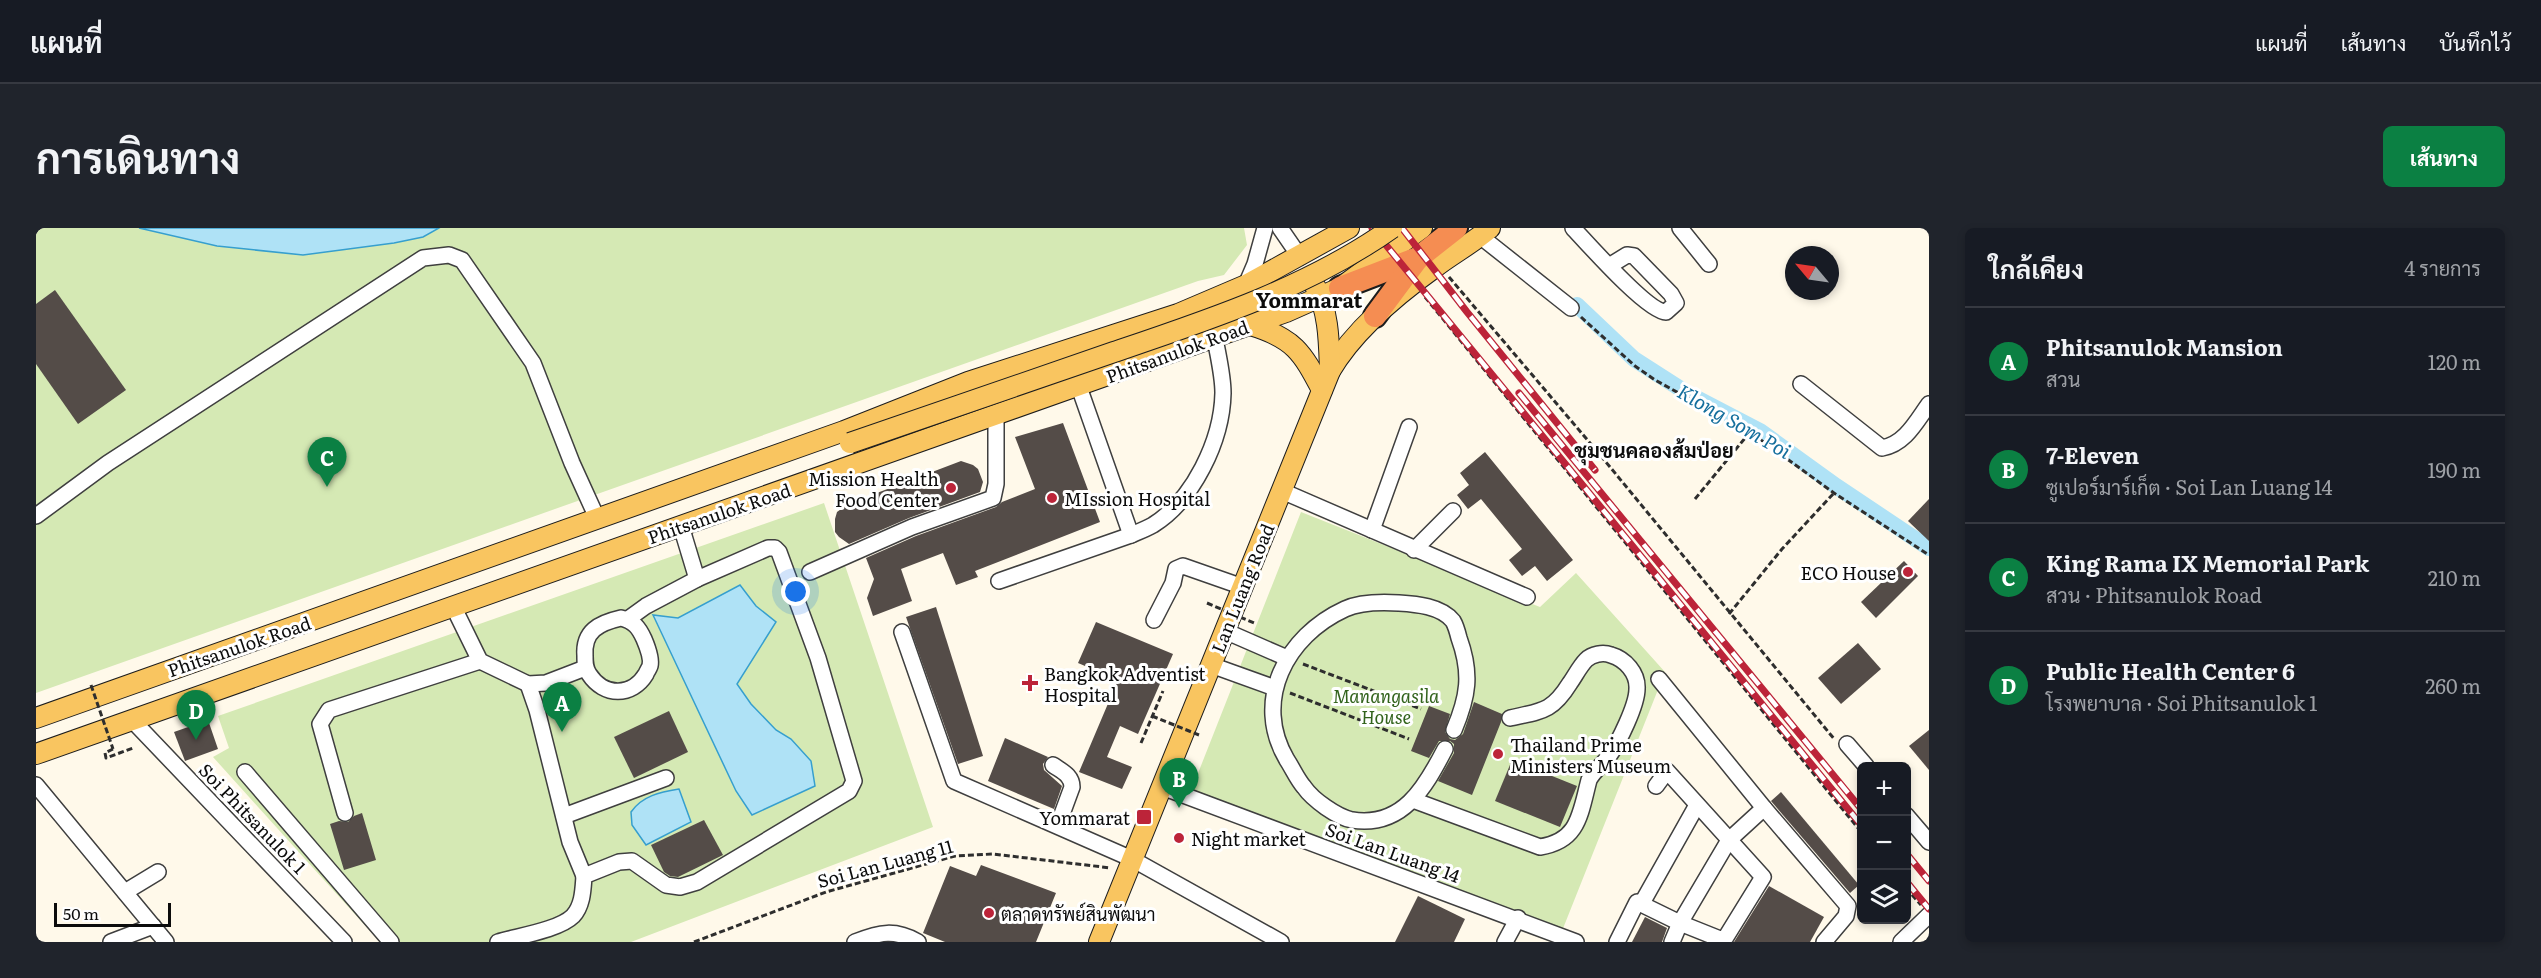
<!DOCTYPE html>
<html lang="th">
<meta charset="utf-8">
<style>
body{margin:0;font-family:Literata,Sarabun,serif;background:#20242c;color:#f1f3f6}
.controls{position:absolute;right:18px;bottom:18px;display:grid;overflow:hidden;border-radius:9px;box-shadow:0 3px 9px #0003}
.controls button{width:54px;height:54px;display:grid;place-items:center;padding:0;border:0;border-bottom:2px solid #363941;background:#171b24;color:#f1f3f6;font:30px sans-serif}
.compass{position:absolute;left:1749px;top:18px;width:54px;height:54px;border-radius:50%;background:#171b24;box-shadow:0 3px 9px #0003;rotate:299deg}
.scale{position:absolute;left:18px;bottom:15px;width:117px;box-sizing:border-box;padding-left:6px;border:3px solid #0c0c0c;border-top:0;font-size:16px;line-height:21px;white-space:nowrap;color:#0c0c0c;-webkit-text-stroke:4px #fff;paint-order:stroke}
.you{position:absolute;left:760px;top:364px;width:21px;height:21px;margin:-15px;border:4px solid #fff;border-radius:50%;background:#1a73e8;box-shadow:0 0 0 9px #1a73e833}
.badge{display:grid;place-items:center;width:39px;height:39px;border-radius:50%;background:#0b8043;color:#fff;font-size:20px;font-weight:700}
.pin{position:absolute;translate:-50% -50px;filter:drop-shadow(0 2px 3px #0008)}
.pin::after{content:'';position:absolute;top:32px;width:21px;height:18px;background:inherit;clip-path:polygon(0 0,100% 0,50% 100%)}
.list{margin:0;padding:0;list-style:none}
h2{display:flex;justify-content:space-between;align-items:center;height:78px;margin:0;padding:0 24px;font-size:26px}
h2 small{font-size:20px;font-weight:400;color:#9ea1a6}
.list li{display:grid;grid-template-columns:39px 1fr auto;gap:18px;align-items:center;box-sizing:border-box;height:108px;padding:0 24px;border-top:2px solid #363941}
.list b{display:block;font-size:22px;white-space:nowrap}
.list p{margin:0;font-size:20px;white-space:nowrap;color:#9ea1a6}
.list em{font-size:20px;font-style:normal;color:#9ea1a6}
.icon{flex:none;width:33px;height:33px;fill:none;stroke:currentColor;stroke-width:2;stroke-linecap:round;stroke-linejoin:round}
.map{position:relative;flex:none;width:1893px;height:714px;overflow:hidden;border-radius:9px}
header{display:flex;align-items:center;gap:36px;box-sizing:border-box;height:84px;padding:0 30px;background:#171b24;border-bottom:2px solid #363941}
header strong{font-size:28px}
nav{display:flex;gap:33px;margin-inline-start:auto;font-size:21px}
.intro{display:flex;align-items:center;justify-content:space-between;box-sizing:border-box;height:144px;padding:0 36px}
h1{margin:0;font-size:42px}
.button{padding:15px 27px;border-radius:9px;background:#0b8043;color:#fff;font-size:21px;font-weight:700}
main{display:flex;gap:36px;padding:0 36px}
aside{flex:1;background:#171b24;border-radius:9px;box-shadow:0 3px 9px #0003}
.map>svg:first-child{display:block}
</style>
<header>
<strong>แผนที่</strong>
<nav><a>แผนที่</a><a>เส้นทาง</a><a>บันทึกไว้</a></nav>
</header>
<div class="intro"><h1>การเดินทาง</h1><a class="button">เส้นทาง</a></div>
<main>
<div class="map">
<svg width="1893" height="714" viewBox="0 0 1893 714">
<rect width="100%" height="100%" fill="#fff9ea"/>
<g fill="#d5e9b4">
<polygon points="0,0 1208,0 1211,17 1188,47 1162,53 0,465"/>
<polygon points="788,275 897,599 595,714 344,714 177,529 193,520 182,488"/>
<polygon points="1265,284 1504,379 1540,345 1629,444 1526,703 1155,563"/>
</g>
<g fill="#afe2f6" stroke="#369fce" stroke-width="1.5">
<polygon points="103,0 403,0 387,9 358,15 267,27 181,18"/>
<polygon points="704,357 720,378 740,394 701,456 715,476 740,502 755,511 775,533 779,558 716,587 700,563 617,387 642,390"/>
<path d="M643,561l12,33 -45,23 -14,-20 -1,-13c11,-16 29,-20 48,-23z"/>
</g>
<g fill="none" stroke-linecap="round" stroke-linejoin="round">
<polyline stroke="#afe2f6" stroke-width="16" points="1541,77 1598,131 1651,165 1724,203 1800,258 1893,320"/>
</g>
<g fill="#544c48">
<polygon points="19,62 90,162 42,196 0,136 0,76"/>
<polygon points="1027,195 1064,294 939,343 942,349 920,357 907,325 865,341 876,373 837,388 831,370 838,351 830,330 880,308 960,279 966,274 999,261 979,209"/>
<polygon points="1449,224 1537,332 1511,353 1499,338 1486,348 1473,332 1486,321 1445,271 1432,281 1421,267 1433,257 1424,245"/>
<polygon points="925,233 937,237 942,241 947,254 944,264 873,290 813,316 803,309 799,304 799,291 801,284 812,276"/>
<polygon points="1893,271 1893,313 1872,293"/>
<polygon points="1868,333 1882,348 1840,390 1825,374"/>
<polygon points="900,379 947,528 922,536 870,389"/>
<polygon points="1060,394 1137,426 1102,506 1084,498 1071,529 1096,539 1086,561 1043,544 1082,452 1042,435"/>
<polygon points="1822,415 1845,441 1805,476 1782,450"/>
<polygon points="1438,474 1466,486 1465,494 1436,567 1402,553 1418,525 1418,516 1414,513 1403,513 1393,530 1375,523 1393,478 1414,486 1409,504 1414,511 1419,512 1427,506"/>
<polygon points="633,483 652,524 598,550 578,509"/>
<polygon points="172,492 182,521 149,533 138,504"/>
<polygon points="1893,502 1893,542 1873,518"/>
<polygon points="969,510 1012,529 1007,536 1008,542 1026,558 1018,581 952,553"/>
<polygon points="1476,532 1541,558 1524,599 1459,573"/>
<polygon points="1745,564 1823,657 1814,665 1735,573"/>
<polygon points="326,585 340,632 308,642 294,596 303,593 312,594 318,588"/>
<polygon points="668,592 687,627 642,649 634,648 628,644 615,617"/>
<polygon points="945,637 1020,665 1000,714 909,714 887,705 914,638 940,648"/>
<polygon points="1733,658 1788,689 1774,714 1698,714"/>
<polygon points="1382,668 1429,691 1418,714 1359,714"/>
<polygon points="1609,689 1631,700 1626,714 1596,714"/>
</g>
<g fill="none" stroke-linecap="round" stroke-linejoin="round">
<defs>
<g id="minor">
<polyline points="1244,0 1264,29"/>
<path d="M1537,0c15,16 75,84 93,84l10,-9 -5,-9 -37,-38 -7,-1 -18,11"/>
<polyline points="1644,0 1673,36"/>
<polyline points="1444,8 1535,80"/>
<polyline points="1210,57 1219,36 1229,0"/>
<path d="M1765,156l81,64c23,-4 34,-26 47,-44"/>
<polyline points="1246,263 1491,369"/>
<polyline points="0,288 72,235 387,30 413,27 426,32 497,135 536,235 561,290"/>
<polyline points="1336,302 1373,199"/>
<path d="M1095,307c7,-3 15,-6 22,-10 40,-25 69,-84 70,-132 0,-18 -5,-37 -8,-55"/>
<polyline points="1378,322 1417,283"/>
<polyline points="774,344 876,299 957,270 960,256 960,188"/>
<polyline points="963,353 1095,307 1043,159"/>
<polyline points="417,378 444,433 492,456 510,455 549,440"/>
<path d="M585,390c13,3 18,10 23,21 3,7 8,19 6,27 0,1 -4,7 -4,8 -14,23 -42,23 -57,0 -4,-6 -4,-11 -4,-18 -2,-25 14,-33 36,-38z"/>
<polyline points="592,391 610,378 661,351"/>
<polyline points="1118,392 1137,355 1140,341 1147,338 1207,359"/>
<polyline points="1189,403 1251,430"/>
<polyline points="866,404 918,553 1096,631 1245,714"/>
<polyline points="1175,437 1239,460"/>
<polyline points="1623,451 1728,580 1812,678 1810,688 1788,714"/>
<polyline points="492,456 501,482 534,614 548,648"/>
<polyline points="97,493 308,714"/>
<polyline points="1811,516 1830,538"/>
<path d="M1409,521c-20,39 -43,79 -93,71 -15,-3 -39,-20 -48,-33 -7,-8 -11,-18 -17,-27 -35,-59 -1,-124 58,-151 15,-7 38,-7 54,-6 17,1 42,3 54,18 3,5 5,13 6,17 13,36 9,59 -5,92"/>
<path d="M1017,537c8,6 19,10 19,22l-14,38"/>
<polyline points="209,544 355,714"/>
<polyline points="0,557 130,714"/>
<polyline points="1126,559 1540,714"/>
<path d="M1377,572l127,47c39,-6 40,-33 49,-67 5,-10 14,-15 20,-24 10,-14 28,-51 28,-67 1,-16 -12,-30 -26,-34 -8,-3 -19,-1 -25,5 -6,6 -11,16 -16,23 -18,29 -28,28 -60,35"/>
<polyline points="309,585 284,496 293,482 444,433"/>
<polyline points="1870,587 1893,614"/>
<polyline points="528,588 630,550"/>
<polyline points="89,664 122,644"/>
<polyline points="1606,675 1661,577"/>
<polyline points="75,714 117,698"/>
<path d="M462,714c20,-6 61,-12 75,-26 10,-11 10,-27 11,-40l35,-14 13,-1 34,24 14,2 17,-5 152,-91 5,-10 -36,-123 -39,-106 -4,-4h-7l-71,31 -16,-53"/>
<path d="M819,714c25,-10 40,-13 63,0"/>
<polyline points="1469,714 1482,690"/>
<polyline points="1581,714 1601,674 1644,695 1684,711 1690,709 1727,649 1631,543 1620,558"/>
<polyline points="1636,714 1644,695 1693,612 1728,580"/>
<polyline points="1865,714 1893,687"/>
</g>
<g id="major">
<path d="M1214,97c44,13 52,27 72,65"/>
<path d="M1294,143c24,-41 65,-75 104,-103 18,-14 39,-25 56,-40"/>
<polyline points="0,490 808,203 932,154 1142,86 1210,57 1313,0"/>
<polyline points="0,526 1250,84 1304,60 1386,0"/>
<path d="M1063,714l231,-571c-1,-28 -1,-60 -15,-85"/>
</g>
<g id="highway">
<polyline points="1304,60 1382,30 1420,0"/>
<polyline points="1339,88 1382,30"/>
</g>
</defs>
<use href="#minor" stroke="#3f3f3f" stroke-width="18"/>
<use href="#major" stroke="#1d1d1d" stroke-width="22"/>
<use href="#highway" stroke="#1d1d1d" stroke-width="26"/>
<g stroke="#2e2e2e" stroke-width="3" stroke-dasharray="6 3" stroke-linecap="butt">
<polyline points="1413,49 1560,222 1799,512"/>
<polyline points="1389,69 1826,605"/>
<polyline points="1545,89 1599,138 1619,152 1714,204 1798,265 1893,327"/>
<polyline points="1659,271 1714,204"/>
<polyline points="1693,386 1746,321 1798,265"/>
<polyline points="1267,436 1385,481"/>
<polyline points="1254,465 1373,511"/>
<polyline points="1105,515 1127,463"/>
<polyline points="77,521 69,525 70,530 97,520"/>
<polyline points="1870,660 1885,677"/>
<polyline points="658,714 790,664 919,628 957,626 1075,640"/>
</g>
<use href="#minor" stroke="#fff" stroke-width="15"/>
<use href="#major" stroke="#f9c560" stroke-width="20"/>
<use href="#highway" stroke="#f58d52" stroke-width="22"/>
<defs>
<g id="rail">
<polyline points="1336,0 1826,598"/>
<polyline points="1366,0 1431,84 1559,242"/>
<polyline points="1483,165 1826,582"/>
<polyline points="1870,625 1893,653"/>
<polyline points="1870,653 1893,681"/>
</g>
</defs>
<use href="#rail" stroke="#bc2439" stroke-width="7"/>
<use href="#rail" stroke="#fff" stroke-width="4.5" stroke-dasharray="14" stroke-linecap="butt"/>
<defs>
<path id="major-bridge" d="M814,215c88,-30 176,-60 264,-91 95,-32 195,-65 278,-124"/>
</defs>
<use href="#major-bridge" stroke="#1d1d1d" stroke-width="22" stroke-linecap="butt"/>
<g stroke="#2e2e2e" stroke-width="3" stroke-dasharray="6 3" stroke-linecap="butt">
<polyline points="1171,375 1218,395"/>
<polyline points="55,457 77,521"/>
<polyline points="1116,488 1163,507"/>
</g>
<use href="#major-bridge" stroke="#f9c560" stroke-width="20"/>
</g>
<g fill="#bc2439" stroke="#fff" stroke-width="2">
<circle cx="915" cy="260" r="6"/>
<circle cx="1016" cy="270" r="6"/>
<circle cx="1872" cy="344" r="6"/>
<path d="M991 446h6v6h6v6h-6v6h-6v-6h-6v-6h6z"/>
<circle cx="1462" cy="526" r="6"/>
<rect x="1100" y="581" width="16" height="16" rx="3"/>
<circle cx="1143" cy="610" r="6"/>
<circle cx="953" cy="685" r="6"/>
</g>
<g text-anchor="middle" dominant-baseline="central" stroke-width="6" stroke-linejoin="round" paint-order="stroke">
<g font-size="18" fill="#0c0c0c" stroke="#fff">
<text transform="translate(1141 123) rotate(-20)">Phitsanulok Road</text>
<text transform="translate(683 285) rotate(-19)">Phitsanulok Road</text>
<text transform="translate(1206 360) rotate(-68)">Lan Luang Road</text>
<text transform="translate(203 418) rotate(-19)">Phitsanulok Road</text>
<text transform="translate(217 590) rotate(46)">Soi Phitsanulok 1</text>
<text transform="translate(1357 624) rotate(20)">Soi Lan Luang 14</text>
<text transform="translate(849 635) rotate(-15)">Soi Lan Luang 11</text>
</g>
<g font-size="18" fill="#0c0c0c" stroke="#fff" text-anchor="start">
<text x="903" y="250" text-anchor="end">Mission Health<tspan x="903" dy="21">Food Center</tspan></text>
<text x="1028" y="270">MIssion Hospital</text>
<text x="1860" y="344" text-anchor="end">ECO House</text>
<text x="1008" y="445">Bangkok Adventist<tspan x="1008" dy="21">Hospital</tspan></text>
<text x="1474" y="516">Thailand Prime<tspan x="1474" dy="21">Ministers Museum</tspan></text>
<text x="1094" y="589" text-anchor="end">Yommarat</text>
<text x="1155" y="610">Night market</text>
<text x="965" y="685">ตลาดทรัพย์สินพัฒนา</text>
</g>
<g font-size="18" font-style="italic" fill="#32631c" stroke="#fff">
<text x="1350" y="467">Manangasila<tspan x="1350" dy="21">House</tspan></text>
</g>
<g font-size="20" font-weight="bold" fill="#0c0c0c" stroke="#fff">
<text x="1273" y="71">Yommarat</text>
<text x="1618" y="221">ชุมชนคลองส้มป่อย</text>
</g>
<g font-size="20" font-style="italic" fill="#156f9d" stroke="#fff">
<text transform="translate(1699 192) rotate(30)">Klong Som Poi</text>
</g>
</g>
</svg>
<div class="controls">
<button>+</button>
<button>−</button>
<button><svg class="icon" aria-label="layers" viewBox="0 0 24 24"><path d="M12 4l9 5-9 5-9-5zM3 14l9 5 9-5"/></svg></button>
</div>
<svg class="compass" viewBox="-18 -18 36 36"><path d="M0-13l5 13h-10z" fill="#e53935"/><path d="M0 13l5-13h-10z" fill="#9ea1a6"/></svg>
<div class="scale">50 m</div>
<div class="you"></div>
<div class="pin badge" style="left:526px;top:504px">A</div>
<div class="pin badge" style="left:1143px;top:580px">B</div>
<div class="pin badge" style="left:291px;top:259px">C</div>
<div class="pin badge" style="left:160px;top:512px">D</div>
</div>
<aside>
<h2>ใกล้เคียง<small>4 รายการ</small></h2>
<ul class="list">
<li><span class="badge">A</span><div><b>Phitsanulok Mansion</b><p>สวน</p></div><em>120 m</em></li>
<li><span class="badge">B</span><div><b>7-Eleven</b><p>ซูเปอร์มาร์เก็ต · Soi Lan Luang 14</p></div><em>190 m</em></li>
<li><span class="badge">C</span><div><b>King Rama IX Memorial Park</b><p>สวน · Phitsanulok Road</p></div><em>210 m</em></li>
<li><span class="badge">D</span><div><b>Public Health Center 6</b><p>โรงพยาบาล · Soi Phitsanulok 1</p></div><em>260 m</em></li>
</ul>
</aside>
</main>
